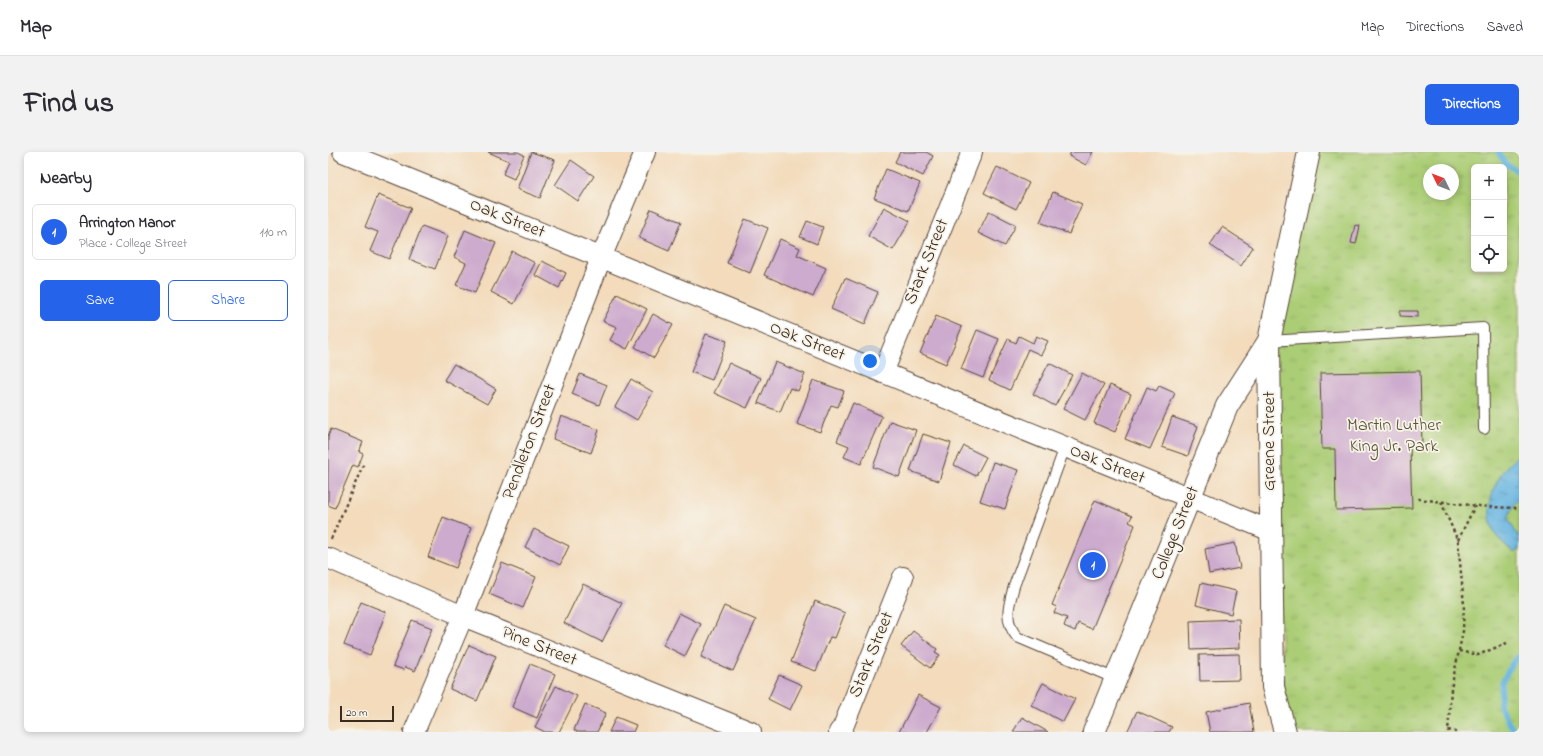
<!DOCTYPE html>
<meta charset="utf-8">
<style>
body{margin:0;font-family:"Indie Flower",sans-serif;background:#f2f2f3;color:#2b2b33}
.controls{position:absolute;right:12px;top:12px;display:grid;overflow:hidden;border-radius:6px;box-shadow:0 2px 6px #0003}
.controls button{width:36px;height:36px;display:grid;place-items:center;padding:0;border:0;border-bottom:1px solid #e1e1e2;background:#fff;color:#2b2b33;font:20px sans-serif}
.compass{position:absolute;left:1095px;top:12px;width:36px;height:36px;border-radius:50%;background:#fff;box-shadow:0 2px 6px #0003;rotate:313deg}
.scale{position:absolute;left:12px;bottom:10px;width:54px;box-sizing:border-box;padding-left:4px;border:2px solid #3b2a1e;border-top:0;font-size:11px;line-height:14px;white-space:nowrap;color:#3b2a1e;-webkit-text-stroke:3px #f7f3e8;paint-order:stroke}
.you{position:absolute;left:542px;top:209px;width:14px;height:14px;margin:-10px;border:3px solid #fff;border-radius:50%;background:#1a73e8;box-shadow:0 0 0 6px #1a73e833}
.badge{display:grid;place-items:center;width:26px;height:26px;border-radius:50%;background:#2563eb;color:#fff;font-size:13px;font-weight:700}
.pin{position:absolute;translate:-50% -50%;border:2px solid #fff;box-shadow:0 1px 4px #0006}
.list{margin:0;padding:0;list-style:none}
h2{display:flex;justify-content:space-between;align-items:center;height:52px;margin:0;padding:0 16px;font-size:17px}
h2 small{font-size:13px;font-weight:400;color:#7c7c81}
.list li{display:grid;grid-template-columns:26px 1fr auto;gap:12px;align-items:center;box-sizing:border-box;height:56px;margin:0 8px 8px;padding:0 8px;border:1px solid #e1e1e2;border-radius:6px}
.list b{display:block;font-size:15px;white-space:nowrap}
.list p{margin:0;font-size:13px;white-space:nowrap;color:#7c7c81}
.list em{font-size:13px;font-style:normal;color:#7c7c81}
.actions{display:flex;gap:8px;padding:12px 16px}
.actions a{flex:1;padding:9px 0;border:1px solid #2563eb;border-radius:6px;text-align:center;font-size:14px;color:#2563eb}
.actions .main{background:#2563eb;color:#fff}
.icon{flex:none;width:22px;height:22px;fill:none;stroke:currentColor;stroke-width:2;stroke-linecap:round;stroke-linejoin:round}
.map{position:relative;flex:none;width:1191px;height:580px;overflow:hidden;border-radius:6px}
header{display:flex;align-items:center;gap:24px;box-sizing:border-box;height:56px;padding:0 20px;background:#fff;border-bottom:1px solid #e1e1e2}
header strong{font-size:19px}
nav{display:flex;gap:22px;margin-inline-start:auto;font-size:14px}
.intro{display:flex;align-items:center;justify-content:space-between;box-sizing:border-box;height:96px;padding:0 24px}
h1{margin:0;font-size:28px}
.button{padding:10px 18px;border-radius:6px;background:#2563eb;color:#fff;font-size:14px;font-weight:700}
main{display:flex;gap:24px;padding:0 24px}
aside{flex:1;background:#fff;border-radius:6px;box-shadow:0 2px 6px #0003}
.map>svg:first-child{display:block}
</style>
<header>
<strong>Map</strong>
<nav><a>Map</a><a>Directions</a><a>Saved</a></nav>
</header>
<div class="intro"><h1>Find us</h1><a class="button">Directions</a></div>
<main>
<aside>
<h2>Nearby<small></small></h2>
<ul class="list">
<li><span class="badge">1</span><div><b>Arrington Manor</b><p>Place · College Street</p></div><em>110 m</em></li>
</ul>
<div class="actions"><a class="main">Save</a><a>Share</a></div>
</aside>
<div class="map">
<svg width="1191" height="580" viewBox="0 0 1191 580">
<defs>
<pattern id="park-tufts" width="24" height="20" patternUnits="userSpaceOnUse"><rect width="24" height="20" fill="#abcd76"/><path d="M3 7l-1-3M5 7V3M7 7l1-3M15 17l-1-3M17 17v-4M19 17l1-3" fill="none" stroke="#94b066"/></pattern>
<pattern id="water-ripples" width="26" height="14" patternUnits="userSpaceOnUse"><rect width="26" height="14" fill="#67b5e1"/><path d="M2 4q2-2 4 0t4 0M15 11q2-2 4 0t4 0" fill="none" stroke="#5693b6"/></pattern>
</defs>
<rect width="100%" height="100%" fill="#f7f3e8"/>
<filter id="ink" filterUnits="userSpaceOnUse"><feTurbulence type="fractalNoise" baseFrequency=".025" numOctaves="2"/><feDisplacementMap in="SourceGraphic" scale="8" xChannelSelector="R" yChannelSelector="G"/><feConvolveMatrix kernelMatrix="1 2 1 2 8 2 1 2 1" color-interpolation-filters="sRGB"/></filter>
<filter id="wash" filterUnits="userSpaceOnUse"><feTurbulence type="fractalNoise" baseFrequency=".012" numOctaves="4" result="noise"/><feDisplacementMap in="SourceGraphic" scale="16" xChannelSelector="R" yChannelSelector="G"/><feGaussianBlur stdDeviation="0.9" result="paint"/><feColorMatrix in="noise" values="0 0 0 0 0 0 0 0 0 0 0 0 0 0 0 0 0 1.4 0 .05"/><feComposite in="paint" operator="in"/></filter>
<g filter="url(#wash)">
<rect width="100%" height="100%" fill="#f3dbbc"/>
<path fill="url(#park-tufts)" stroke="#737c4a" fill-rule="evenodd" d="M981,0h210v580h-234l-16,-391zM1146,15h30v102h-30zM1101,18h24v24h-24z"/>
<path fill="url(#water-ripples)" stroke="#517080" d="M1191,302v46l-5,4 -6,14 11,20v11l-5,4c-5,-5 -12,-10 -16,-15 -15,-21 -8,-48 6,-68 4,-6 10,-10 15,-16z"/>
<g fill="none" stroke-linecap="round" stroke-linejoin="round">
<g stroke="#67b5e1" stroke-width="5.5">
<polyline points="1170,0 1178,12 1191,20"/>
<polyline points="1186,580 1172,554 1174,530 1185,510 1191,504"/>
</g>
</g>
<g id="blocks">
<g fill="#cdabce">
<polygon points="160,0 190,0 196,3 186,27 175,22 181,9"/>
<polygon points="203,0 227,8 212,46 189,37"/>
<polygon points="572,0 598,0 605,4 595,24 567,10"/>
<polygon points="743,0 765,0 758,13 741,4"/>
<polygon points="243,8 266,24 250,49 227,33"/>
<polygon points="669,15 701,31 688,57 656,41"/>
<polygon points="558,17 592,31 580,59 546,46"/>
<polygon points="725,40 754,52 741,82 712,70"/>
<polygon points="50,43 83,56 61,107 42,99 50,80 37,75"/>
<polygon points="556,55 582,69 565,98 540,84"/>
<polygon points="323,57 353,70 341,99 311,86"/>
<polygon points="661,59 688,73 677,94 650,81"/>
<polygon points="417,67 440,76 422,121 399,111"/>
<polygon points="479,69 495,75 489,92 472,85"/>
<polygon points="1027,73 1032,74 1028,92 1023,91"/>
<polygon points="94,74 120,84 107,117 81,107"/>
<polygon points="894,75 925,95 913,114 882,93"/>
<polygon points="137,78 168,91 147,141 128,133 138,111 126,105"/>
<polygon points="452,87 472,96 469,103 498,116 485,145 436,123"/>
<polygon points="184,99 207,111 186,152 163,140"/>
<polygon points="214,109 238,121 231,136 207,123"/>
<polygon points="517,126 550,140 537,172 503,157"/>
<polygon points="289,142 319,157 299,197 282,188 289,175 275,169"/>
<polygon points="1072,159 1090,159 1090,165 1072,164"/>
<polygon points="325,162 345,173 326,206 307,195"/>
<polygon points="608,164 634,175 618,212 592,201"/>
<polygon points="649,178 671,187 655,226 633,217"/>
<polygon points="378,182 399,189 384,228 363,220"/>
<polygon points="691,184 705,191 708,184 720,189 713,203 700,197 682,238 661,228 680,187 688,191"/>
<polygon points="447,210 477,222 470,239 462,236 452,260 430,251"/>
<polygon points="401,211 433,226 419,256 386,241"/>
<polygon points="721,211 744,223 727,254 705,242"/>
<polygon points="126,212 168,237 159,252 116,228"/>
<polygon points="1092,219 1094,294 1082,295 1084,356 1008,358 1007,297 994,297 992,221"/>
<polygon points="754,221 776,233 757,268 735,257"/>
<polygon points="252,222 279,233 271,253 244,242"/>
<polygon points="303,227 325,240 309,268 287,255"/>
<polygon points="485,228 516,239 510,255 503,253 492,280 469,272"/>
<polygon points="782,233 803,242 787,280 766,271"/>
<polygon points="831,234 847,241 822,297 797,287 819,235 828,239"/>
<polygon points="525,251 554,264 533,312 516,305 521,294 509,289"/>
<polygon points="233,264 271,278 263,301 225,287"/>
<polygon points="844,265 870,274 860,304 834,295"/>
<polygon points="562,269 588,278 571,325 545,315"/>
<polygon points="3,277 35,290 31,300 35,302 30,315 25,313 7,356 0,353 0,284"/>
<polygon points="595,282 623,291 611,329 582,319"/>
<polygon points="636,294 658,305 648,324 626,313"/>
<polygon points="665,310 690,318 677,357 652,349"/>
<polygon points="767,348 804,364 801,370 807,373 764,477 750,471 747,479 736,474 739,466 726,461 729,455 724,453"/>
<polygon points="115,365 143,376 128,416 100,405"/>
<polygon points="206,377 241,394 232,413 197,395"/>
<polygon points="907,391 912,416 881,422 877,397"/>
<polygon points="174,411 208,425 195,456 161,442"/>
<polygon points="873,431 908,439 903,462 868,453"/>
<polygon points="255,432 294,451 274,490 236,471"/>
<polygon points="487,449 517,461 507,486 502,485 488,519 463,510"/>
<polygon points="33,450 58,460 42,503 16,493"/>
<polygon points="396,454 428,468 405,519 373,505"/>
<polygon points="351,461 373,472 357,504 335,493"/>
<polygon points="911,467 912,496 863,498 862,469"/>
<polygon points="84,468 104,476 87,519 77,515 76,518 65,514"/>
<polygon points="585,479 609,497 607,500 612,503 602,516 573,494"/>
<polygon points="141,493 168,504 149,549 122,537"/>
<polygon points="911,502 912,528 872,529 871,503"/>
<polygon points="202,512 227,522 209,566 184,555"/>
<polygon points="451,523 474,533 462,558 440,547"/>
<polygon points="715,531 747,547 735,570 703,553"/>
<polygon points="228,534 249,544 231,580 217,580 207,575"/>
<polygon points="590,543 613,555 599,580 571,580"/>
<polygon points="921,551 926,580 882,580 878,560"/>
<polygon points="257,552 278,561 269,580 250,580 246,578"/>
<polygon points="809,559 844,575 841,580 799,580"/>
<polygon points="288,565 308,573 305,580 281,580"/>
<polygon points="694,565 720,580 685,580"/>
</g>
</g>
</g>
<g filter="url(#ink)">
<use href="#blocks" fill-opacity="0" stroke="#574536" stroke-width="1"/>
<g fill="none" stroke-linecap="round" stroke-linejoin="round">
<defs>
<g id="service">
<polyline points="941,189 1155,176 1156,277"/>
<path d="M737,295l-51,139c-5,19 -11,34 3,51l99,42"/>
</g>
<g id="minor">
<polyline points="15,0 943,379"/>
<polyline points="555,221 644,0"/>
<polyline points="0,406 135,464 423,580"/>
<polyline points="86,580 135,464 273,106 317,0"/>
<polyline points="511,580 515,575 575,425"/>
</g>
<g id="tertiary">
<polyline points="766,580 899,254 941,189"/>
<polyline points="957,580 945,535 941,189 981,0"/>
</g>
</defs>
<use href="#service" stroke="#574536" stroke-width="12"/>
<use href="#minor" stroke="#574536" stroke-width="22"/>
<use href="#tertiary" stroke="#574536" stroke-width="24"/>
<g stroke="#574536" stroke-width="2.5" stroke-dasharray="3 3" stroke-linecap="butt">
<polyline points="1090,347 1160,355 1191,356"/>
<polyline points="1113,350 1130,389 1136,453 1135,479 1123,537 1120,580"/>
<polyline points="3,387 36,311"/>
<polyline points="1130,388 1147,354"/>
<polyline points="1131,499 1150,503 1179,491"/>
<polyline points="1120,578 1128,580"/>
</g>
<use href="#service" stroke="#fff" stroke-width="10"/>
<use href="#minor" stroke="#fff" stroke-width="20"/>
<use href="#tertiary" stroke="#fff" stroke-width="22"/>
</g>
</g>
<g text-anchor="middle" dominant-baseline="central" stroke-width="3.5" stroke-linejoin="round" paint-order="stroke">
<g font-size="18" fill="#3b2a1e" stroke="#f7f3e8">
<text transform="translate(179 67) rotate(22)">Oak Street</text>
<text transform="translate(599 110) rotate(-68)">Stark Street</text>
<text transform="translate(479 190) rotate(22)">Oak Street</text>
<text transform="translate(942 289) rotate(-90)">Greene Street</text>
<text transform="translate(202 290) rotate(-69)">Pendleton Street</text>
<text transform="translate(779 313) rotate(22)">Oak Street</text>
<text transform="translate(848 381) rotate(-68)">College Street</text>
<text transform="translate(211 495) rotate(22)">Pine Street</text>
<text transform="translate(544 503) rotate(-68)">Stark Street</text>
</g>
<g font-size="18" fill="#575334" stroke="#f7f3e8">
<text x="1066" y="274">Martin Luther<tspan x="1066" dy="21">King Jr. Park</tspan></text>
</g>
</g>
</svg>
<div class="controls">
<button>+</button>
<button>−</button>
<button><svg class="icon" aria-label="locate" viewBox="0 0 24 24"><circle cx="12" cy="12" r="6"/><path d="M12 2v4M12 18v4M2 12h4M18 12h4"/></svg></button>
</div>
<svg class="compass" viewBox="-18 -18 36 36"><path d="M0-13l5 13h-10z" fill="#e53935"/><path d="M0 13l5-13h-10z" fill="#7c7c81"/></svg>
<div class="scale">20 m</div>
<div class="you"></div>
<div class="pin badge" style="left:765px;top:413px">1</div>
</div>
</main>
